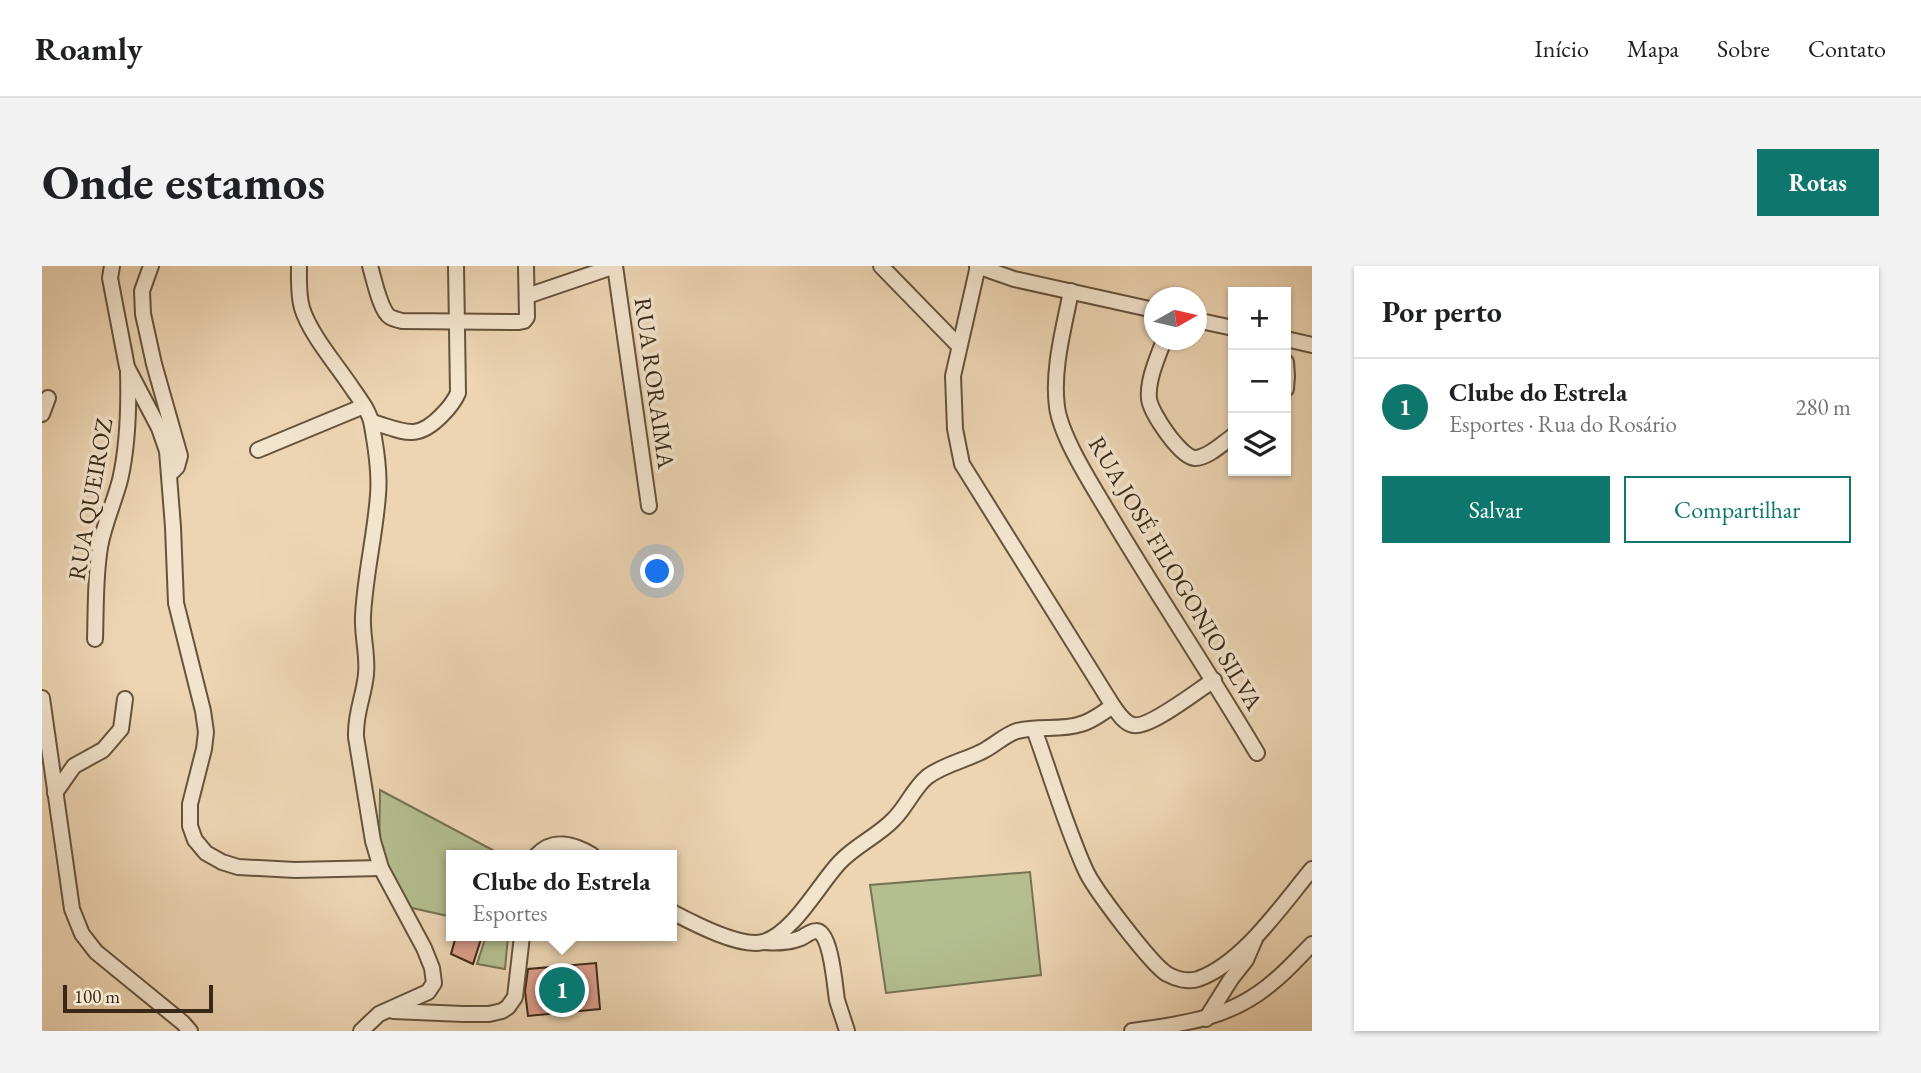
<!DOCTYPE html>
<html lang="pt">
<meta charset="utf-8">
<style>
body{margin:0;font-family:"EB Garamond",serif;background:#f2f2f2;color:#202124}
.controls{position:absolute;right:21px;top:21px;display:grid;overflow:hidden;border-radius:0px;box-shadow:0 2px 5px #0004}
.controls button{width:63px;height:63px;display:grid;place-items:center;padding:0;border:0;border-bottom:2px solid #e0e0e0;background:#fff;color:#202124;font:35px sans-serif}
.compass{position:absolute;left:1102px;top:21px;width:63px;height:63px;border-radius:50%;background:#fff;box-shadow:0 2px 5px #0004;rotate:82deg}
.scale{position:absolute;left:21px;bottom:18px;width:150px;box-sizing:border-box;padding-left:7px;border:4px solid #392815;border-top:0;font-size:19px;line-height:24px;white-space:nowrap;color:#392815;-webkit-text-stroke:5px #f3e4ce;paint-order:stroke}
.you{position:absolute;left:616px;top:306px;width:24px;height:24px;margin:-18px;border:5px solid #fff;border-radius:50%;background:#1a73e8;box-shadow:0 0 0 10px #1a73e833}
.badge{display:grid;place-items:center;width:46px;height:46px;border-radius:50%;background:#0f766e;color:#fff;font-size:23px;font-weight:700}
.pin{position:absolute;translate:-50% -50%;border:4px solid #fff;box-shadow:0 2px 7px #0006}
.popup{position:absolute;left:404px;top:584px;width:231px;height:91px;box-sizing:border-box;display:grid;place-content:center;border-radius:0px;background:#fff;filter:drop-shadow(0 2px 5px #0005);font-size:23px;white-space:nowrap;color:#757577}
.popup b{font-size:26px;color:#202124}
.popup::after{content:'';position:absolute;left:50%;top:100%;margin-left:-14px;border:14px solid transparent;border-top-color:#fff}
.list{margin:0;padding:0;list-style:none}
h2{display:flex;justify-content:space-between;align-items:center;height:91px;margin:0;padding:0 28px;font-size:30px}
h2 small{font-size:23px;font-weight:400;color:#757577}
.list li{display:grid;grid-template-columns:46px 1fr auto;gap:21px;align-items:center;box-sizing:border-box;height:98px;padding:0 28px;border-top:2px solid #e0e0e0}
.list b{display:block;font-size:26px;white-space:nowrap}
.list p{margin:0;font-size:23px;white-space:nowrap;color:#757577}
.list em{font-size:23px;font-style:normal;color:#757577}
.actions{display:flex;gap:14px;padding:21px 28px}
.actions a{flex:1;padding:16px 0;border:2px solid #0f766e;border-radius:0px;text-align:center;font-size:24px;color:#0f766e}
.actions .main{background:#0f766e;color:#fff}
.icon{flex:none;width:38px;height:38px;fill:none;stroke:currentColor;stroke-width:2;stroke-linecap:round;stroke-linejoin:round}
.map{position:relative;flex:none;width:1270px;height:765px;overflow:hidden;border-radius:0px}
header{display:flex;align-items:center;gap:42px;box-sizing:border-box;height:98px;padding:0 35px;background:#fff;border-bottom:2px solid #e0e0e0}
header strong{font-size:33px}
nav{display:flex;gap:38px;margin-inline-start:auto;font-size:24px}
.intro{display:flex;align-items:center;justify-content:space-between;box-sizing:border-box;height:168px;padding:0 42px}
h1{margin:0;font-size:49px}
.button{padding:18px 32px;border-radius:0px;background:#0f766e;color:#fff;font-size:24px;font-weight:700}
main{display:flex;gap:42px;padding:0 42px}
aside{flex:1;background:#fff;border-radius:0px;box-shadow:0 2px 5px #0004}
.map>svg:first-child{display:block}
</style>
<header>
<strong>Roamly</strong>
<nav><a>Início</a><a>Mapa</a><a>Sobre</a><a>Contato</a></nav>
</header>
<div class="intro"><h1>Onde estamos</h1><a class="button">Rotas</a></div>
<main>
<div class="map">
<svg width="1270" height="765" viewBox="0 0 1270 765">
<rect width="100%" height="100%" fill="#edd5b3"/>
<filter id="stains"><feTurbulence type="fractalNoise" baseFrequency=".00286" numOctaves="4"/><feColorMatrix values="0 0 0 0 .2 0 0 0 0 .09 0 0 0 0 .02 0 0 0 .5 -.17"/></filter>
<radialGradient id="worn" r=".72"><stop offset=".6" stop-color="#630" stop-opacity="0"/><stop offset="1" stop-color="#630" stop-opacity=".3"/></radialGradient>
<g fill="#b4be8f" stroke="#767352" stroke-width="2">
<polygon points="338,524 460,589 410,589 410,651 366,641 337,591"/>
<polygon points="988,606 999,709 844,727 828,619"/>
<polygon points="444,670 466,670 463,703 435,698"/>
</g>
<g fill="#dd9d8b" stroke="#392815" stroke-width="2">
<polygon points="414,670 440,670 431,698 409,688"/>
<polygon points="554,697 558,743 486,750 483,725 486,703"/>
</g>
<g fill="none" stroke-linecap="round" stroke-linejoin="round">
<defs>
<g id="minor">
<polyline points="70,0 68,12 85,101 117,162 125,185 131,261 134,337 161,445 164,466 162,483 148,538 148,560 153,574 164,587 180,596 196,601 253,604 339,602"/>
<polyline points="109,0 100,25 101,48 112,98 138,190 135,201 128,208"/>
<path d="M257,0c0,14 -1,28 3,42 7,24 33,55 48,77 8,12 20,26 22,41 4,22 8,46 6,69 -3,41 -13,80 -15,121 -1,20 5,39 3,58 -2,23 -11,38 -10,63l17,104 8,27 43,80 8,20 2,15 -6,9 -49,22 -18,17"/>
<path d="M328,0c4,13 10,44 20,51 4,2 8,3 12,4l117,1 5,-1 3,-4 -1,-51"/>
<polyline points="573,0 607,240"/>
<polyline points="839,0 917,80"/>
<polyline points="935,0 972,13 1112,44"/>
<path d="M936,0l-25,110 2,53 7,35 151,242c5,7 11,17 20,19 16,4 65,-35 81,-45"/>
<path d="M1029,25c-7,37 -19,78 -14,116 4,30 35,78 51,105 48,81 101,160 149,241"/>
<polyline points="485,30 573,0"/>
<polyline points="1154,54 1191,62"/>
<polyline points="1244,73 1270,79"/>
<path d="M1122,74c-6,17 -17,40 -15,59 2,14 31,58 46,59 13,0 28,-15 38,-22"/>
<polyline points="1244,96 1245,110 1244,123"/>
<polyline points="0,148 6,132"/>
<path d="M330,156c32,9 44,20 70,-7 7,-7 12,-13 16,-22l-2,-127"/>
<polyline points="216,184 322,140"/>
<path d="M53,373c1,-30 0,-62 5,-92 4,-23 14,-44 20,-67 8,-35 9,-72 8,-108"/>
<polyline points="0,432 30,643 40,668 54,686 141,757 148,765"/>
<path d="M992,463c17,47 31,95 51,140 8,19 66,95 82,105 9,5 21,8 31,5 45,-16 84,-74 114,-110"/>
<polyline points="13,527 32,500 61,484 79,463 83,433"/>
<path d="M495,589c16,-17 37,-11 55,0"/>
<path d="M630,646c21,11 68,36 91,30 30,-8 56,-58 77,-80 16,-17 38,-26 54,-43 13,-13 19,-30 33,-42 17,-13 40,-17 58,-27 11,-6 20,-15 32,-19 21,-6 44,0 64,-7 12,-3 22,-12 32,-18"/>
<path d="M722,676c13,1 24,1 37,-4 4,-2 10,-7 15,-7 15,-1 19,57 21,69 3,10 7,21 10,31"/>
<polyline points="351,745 421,748 447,748 460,745 466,741 473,731 480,670"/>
<polyline points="1164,753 1189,713 1204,694 1213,673"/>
<path d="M1090,765c52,-7 100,-13 141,-49 14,-11 26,-25 39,-38"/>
</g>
</defs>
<use href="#minor" stroke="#66533c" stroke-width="18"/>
<use href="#minor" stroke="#f3e4ce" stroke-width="14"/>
</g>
<g text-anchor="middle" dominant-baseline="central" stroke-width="7" stroke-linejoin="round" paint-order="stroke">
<g font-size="24" fill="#392815" stroke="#f3e4ce">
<text transform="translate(613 117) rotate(82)">RUA RORAIMA</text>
<text transform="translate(48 233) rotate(-80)">RUA QUEIROZ</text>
<text transform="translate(1134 307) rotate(59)">RUA JOSÉ FILOGONIO SILVA</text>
</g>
</g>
<rect width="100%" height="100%" filter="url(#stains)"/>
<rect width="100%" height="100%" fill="url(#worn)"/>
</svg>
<div class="controls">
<button>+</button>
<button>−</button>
<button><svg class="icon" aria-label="layers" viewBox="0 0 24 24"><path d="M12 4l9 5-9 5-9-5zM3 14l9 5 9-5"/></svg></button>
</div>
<svg class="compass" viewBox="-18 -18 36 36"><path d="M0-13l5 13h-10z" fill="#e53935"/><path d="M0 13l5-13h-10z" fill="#757577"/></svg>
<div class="scale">100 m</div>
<div class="you"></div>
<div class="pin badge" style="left:520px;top:724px">1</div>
<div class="popup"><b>Clube do Estrela</b>Esportes</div>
</div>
<aside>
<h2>Por perto<small></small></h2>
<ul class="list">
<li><span class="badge">1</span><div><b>Clube do Estrela</b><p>Esportes · Rua do Rosário</p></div><em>280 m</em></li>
</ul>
<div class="actions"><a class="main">Salvar</a><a>Compartilhar</a></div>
</aside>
</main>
